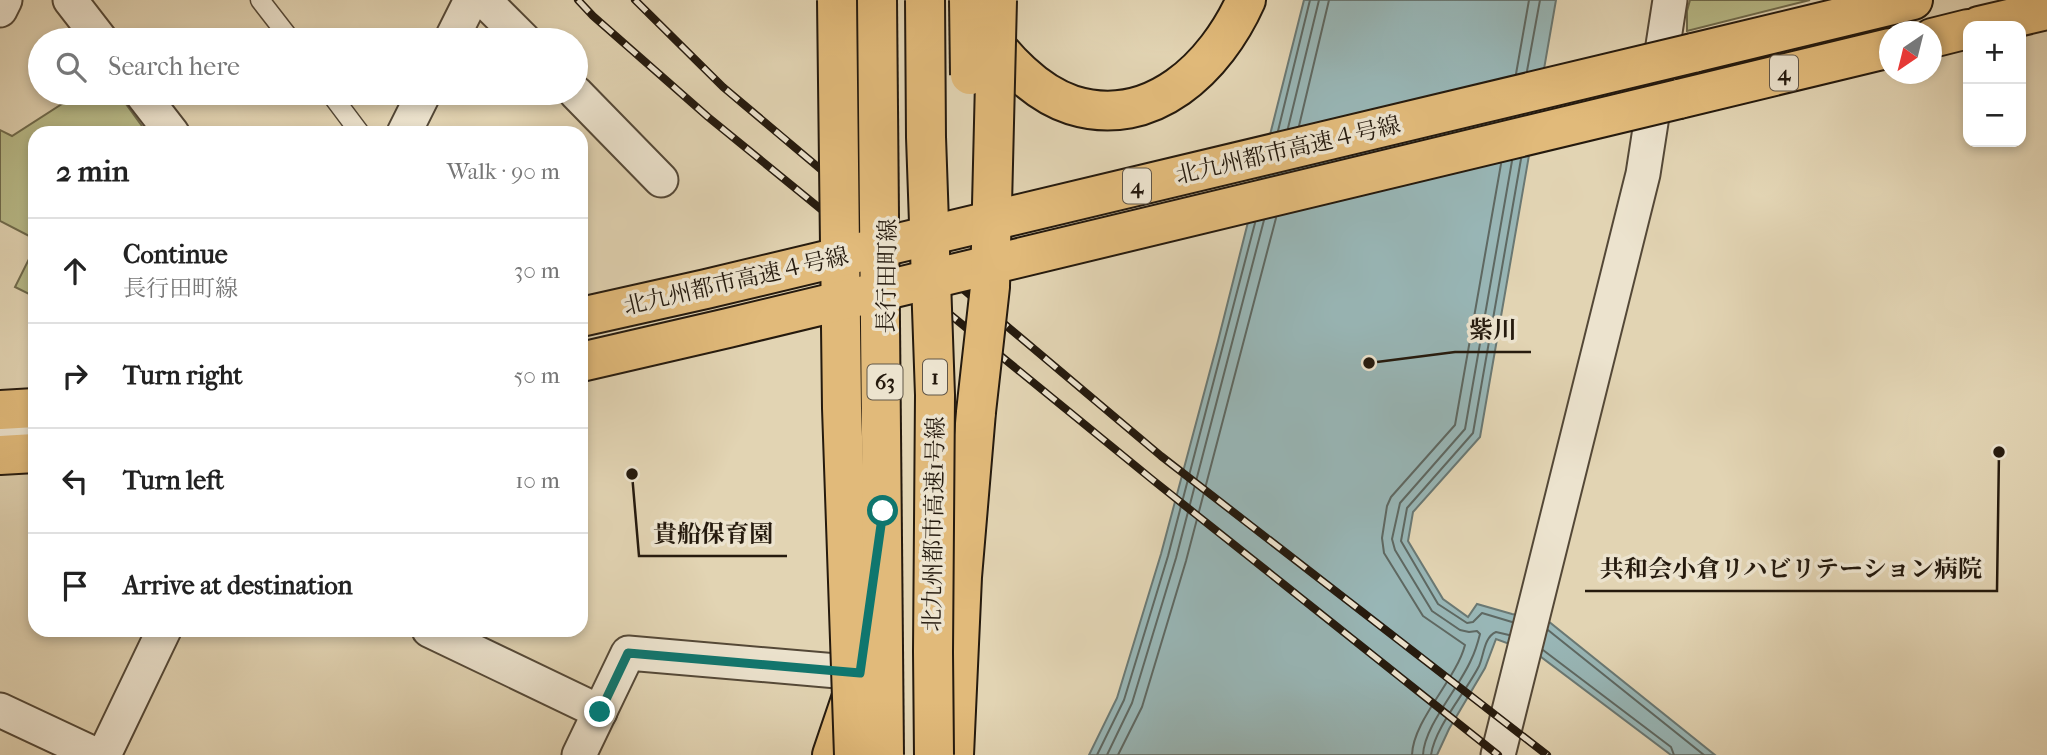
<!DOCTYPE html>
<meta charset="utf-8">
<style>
body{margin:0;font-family:"IM FELL French Canon","Noto Serif JP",serif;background:#f2f2f2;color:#222}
.controls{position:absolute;right:21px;top:21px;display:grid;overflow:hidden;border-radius:14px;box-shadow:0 4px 10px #0003}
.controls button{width:63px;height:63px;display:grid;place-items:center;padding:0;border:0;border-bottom:2px solid #e0e0e0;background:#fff;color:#222;font:35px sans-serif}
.compass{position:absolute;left:1879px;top:21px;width:63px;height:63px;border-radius:50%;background:#fff;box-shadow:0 4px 10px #0003;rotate:215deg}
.stop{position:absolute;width:21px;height:21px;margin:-16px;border:5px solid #0f766e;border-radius:50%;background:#fff}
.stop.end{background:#0f766e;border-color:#fff;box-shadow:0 2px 7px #0008}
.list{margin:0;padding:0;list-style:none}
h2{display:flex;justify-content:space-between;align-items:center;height:91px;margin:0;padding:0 28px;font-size:30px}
h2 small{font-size:23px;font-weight:400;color:#767676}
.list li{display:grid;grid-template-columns:46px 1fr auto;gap:21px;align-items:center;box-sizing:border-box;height:105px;padding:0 28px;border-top:2px solid #e0e0e0}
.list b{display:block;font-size:26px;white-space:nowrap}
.list p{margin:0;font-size:23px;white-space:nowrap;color:#767676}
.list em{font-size:23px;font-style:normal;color:#767676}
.icon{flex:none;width:38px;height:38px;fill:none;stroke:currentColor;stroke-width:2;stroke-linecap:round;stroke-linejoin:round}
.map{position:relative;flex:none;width:2047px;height:755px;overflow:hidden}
.search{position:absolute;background:#fff;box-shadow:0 4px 10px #0003;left:28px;top:28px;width:560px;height:77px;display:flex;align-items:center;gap:18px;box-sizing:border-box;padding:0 24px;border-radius:38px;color:#767676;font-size:26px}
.panel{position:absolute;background:#fff;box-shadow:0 4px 10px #0003;left:28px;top:126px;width:560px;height:511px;border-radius:21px}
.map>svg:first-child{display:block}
</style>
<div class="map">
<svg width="2047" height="755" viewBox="0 0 2047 755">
<rect width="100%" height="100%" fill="#e2d4b3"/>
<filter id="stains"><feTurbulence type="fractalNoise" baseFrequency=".00286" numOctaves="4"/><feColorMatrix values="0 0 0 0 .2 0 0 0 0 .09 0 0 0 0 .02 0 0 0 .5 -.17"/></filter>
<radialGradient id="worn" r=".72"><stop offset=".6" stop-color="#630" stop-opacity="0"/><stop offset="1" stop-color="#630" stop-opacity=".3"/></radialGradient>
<g fill="#b8bb89" stroke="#6e6a4c" stroke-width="2">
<polygon points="1690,0 1810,0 1687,31 1687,11"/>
<polygon points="79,93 118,93 147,133 35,133 35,239 0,221 0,130 12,136"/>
<polygon points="35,247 35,297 15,287"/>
</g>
<polygon fill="#98b6b6" stroke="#6a7873" stroke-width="2" points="1304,0 1556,0 1480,437 1413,512 1408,541 1443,599 1468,617 1477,604 1512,614 1548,621 1715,755 1671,755 1537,654 1496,639 1485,668 1449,729 1437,755 1089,755 1117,698 1161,554 1218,341"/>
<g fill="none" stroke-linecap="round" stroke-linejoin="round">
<g stroke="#5e6862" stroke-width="2">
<polyline points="1527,71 1540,0"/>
<polyline points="1516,74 1529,0"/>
<polyline points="1299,126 1329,0"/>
<polyline points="1288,128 1319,0"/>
<polyline points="1278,131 1310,0"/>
<polyline points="1512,622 1482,613 1473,622 1467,623 1438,604 1401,541 1407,508 1473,433 1521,159"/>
<polyline points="1548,630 1704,755"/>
<polyline points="1543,650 1671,747 1674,755"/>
<polyline points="1097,755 1124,700 1168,556 1255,223"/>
<polyline points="1107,755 1132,703 1176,558 1264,220"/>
<polyline points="1118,755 1142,707 1186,561 1276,218"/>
<path d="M1412,755c1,-35 44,-75 53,-110l-42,-29 -39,-63 -2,-15 5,-32 4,-9 64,-72 46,-261"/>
<path d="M1423,755c1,-29 36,-67 48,-95 4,-8 7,-18 9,-26l-3,-3 -8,1 -9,-2 -28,-19 -37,-61 -3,-11 8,-36 65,-74 47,-268"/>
<path d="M1431,755c4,-28 35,-63 48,-89 5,-11 5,-29 17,-34l13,3"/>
</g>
<defs>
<g id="service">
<polyline points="260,0 291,40"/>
<polyline points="330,93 360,133"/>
</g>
<g id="minor">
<polyline points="70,0 101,40"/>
<polyline points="484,0 524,40"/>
<polyline points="0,10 5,0"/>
<polyline points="451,40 471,0"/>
<polyline points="141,93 172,133"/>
<polyline points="576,93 661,180"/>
<polyline points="404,133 424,93"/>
<polyline points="0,425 35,442"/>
<polyline points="429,630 600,712"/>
<polyline points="0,710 96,755"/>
<polyline points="104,755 164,630"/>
<polyline points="579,755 628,653 860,673"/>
<polyline points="1498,755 1643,174 1670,0"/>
</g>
<polyline id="primary" points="832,755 851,699"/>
<g id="motorway">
<path d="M981,26c22,32 54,67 91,79 80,25 144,-38 174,-105"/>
<polyline points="1979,26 2047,10"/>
<polyline points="1932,38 1968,29"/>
<polyline points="1693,53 1913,0"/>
<polyline points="1679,99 1890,48"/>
<polyline points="0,410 35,408"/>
<polyline points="0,455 35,453"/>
<polyline points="954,755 962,577 976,412"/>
</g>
</defs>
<use href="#service" stroke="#544837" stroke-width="21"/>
<use href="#minor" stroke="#544837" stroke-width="37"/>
<use href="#primary" stroke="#251a0e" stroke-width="42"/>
<use href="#motorway" stroke="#251a0e" stroke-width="42"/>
<use href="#service" stroke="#ece3ce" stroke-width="18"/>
<use href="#minor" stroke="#ece3ce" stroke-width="33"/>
<use href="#primary" stroke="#e1ba7a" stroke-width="38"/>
<use href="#motorway" stroke="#e1ba7a" stroke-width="38"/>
<defs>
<g id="rail">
<polyline points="578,0 593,16 708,117 1154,481 1498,755"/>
<polyline points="635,0 723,87 1161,456 1547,755"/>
</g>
</defs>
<use href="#rail" stroke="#251a0e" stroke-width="8"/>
<use href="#rail" stroke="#ece3ce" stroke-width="5" stroke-dasharray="16" stroke-linecap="butt"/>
<defs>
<g id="motorway-bridge">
<polyline points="837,0 842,408 854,755"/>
<polyline points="877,0 884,755"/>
<polyline points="925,0 926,137 935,395 933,652 934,755"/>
<polyline points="969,0 970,75"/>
<polyline points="581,317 706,289 1693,53"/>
<polyline points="581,362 728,328 1679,99"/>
<polyline points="976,412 990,287 997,0"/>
</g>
</defs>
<use href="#motorway-bridge" stroke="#251a0e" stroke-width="42" stroke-linecap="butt"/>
<use href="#motorway-bridge" stroke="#e1ba7a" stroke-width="38"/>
</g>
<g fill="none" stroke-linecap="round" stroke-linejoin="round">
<polyline stroke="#0f766e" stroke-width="9" points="600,712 628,653 860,673 883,511"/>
</g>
<g text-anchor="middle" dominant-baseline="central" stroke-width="7" stroke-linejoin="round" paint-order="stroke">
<g fill="#ece3ce" stroke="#615648" stroke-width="2">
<rect x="1770" y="55.5" width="28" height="35" rx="5"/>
<rect x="1123" y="168.5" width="28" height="35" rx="5"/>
<rect x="923" y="359.5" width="24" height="35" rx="5"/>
<rect x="867.5" y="364.5" width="35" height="35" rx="5"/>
</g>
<g font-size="21" font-weight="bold" fill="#251a0e">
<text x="1784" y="73">4</text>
<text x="1137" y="186">4</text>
<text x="935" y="377">1</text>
<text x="885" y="382">63</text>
</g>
<g font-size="23" fill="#251a0e" stroke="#ece3ce">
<text transform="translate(1288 150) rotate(-13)">北九州都市高速４号線</text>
<text transform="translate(887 276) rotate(-89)">長行田町線</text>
<text transform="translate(736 281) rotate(-13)">北九州都市高速４号線</text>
<text transform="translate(934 524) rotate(-89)">北九州都市高速1号線</text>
</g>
</g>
<path fill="none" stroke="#251a0e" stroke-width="2.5" d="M1369 363L1455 352H1531M632 474L639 556H787M1999 452L1997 591H1585"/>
<g fill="#251a0e" stroke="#ece3ce" stroke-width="2.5">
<circle cx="1369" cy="363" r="7"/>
<circle cx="632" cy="474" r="7"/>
<circle cx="1999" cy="452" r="7"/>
</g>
<g font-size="24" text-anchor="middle" font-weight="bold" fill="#251a0e" stroke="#ece3ce" stroke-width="7" stroke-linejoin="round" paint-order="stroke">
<text x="1493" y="338">紫川</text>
<text x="713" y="542">貴船保育園</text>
<text x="1791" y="577">共和会小倉リハビリテーション病院</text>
</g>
<rect width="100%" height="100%" filter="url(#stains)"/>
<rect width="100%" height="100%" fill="url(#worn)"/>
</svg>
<div class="controls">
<button>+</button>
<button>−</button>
</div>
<svg class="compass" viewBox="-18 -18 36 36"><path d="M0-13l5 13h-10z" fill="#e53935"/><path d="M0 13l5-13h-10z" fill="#767676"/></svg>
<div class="stop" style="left:883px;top:511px"></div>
<div class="stop end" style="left:600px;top:712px"></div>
<div class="search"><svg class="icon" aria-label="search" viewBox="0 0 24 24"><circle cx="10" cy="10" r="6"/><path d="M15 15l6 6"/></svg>Search here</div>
<section class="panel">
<h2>2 min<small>Walk · 90 m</small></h2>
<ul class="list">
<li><svg class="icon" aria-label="ahead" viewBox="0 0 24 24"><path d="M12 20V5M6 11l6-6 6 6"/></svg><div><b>Continue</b><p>長行田町線</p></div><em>30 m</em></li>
<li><svg class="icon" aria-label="right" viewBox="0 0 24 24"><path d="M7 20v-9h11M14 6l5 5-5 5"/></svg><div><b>Turn right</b></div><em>50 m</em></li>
<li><svg class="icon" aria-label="left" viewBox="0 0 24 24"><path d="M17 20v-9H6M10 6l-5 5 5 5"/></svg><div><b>Turn left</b></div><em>10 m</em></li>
<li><svg class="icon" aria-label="arrive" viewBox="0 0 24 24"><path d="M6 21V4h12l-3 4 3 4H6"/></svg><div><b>Arrive at destination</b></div></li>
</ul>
</section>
</div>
